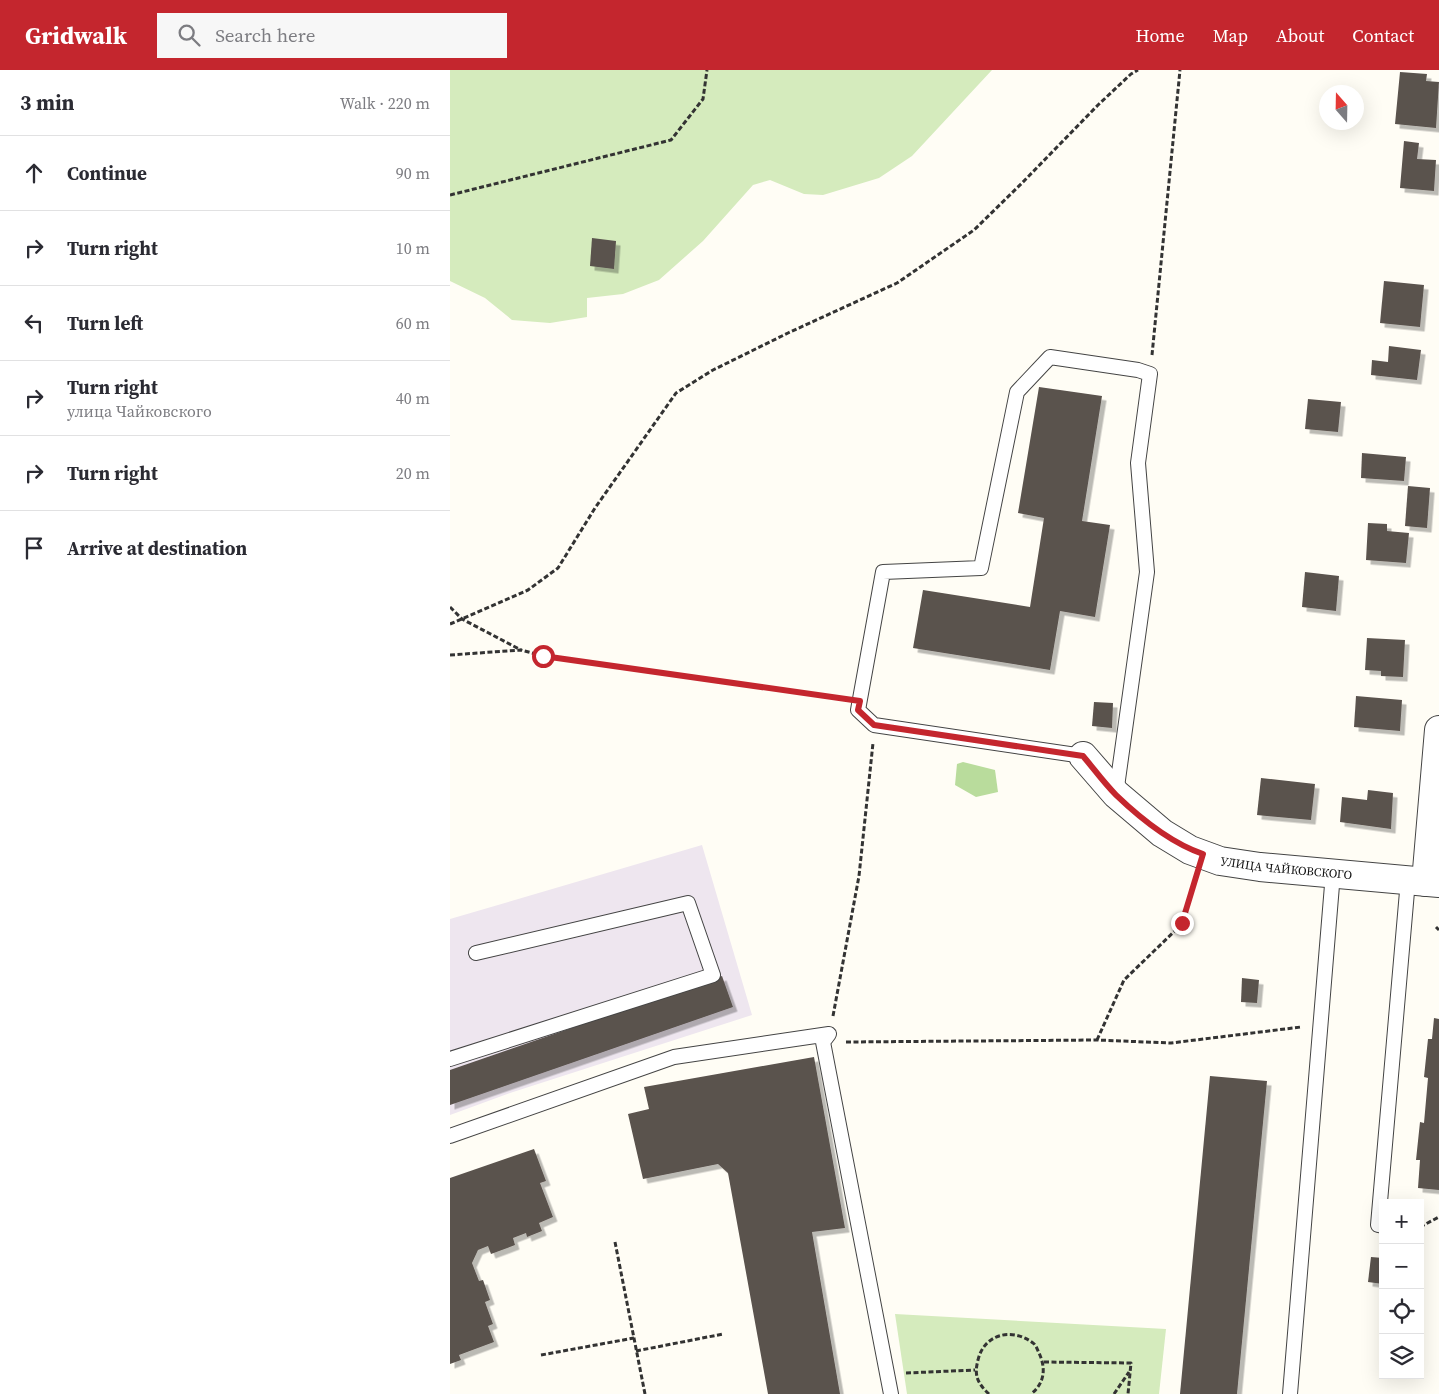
<!DOCTYPE html>
<meta charset="utf-8">
<style>
body{margin:0;font-family:"Source Serif 4",serif;background:#f7f7f7;color:#2b2b33}
.controls{position:absolute;right:15px;bottom:15px;display:grid;overflow:hidden;border-radius:0px;box-shadow:0 5px 20px #0002}
.controls button{width:45px;height:45px;display:grid;place-items:center;padding:0;border:0;border-bottom:1px solid #e1e1e2;background:#fff;color:#2b2b33;font:25px sans-serif}
.compass{position:absolute;left:869px;top:15px;width:45px;height:45px;border-radius:50%;background:#fff;box-shadow:0 5px 20px #0002;rotate:340deg}
.stop{position:absolute;width:15px;height:15px;margin:-11px;border:4px solid #c4262e;border-radius:50%;background:#fff}
.stop.end{background:#c4262e;border-color:#fff;box-shadow:0 1px 5px #0008}
.list{margin:0;padding:0;list-style:none}
h2{display:flex;justify-content:space-between;align-items:center;height:65px;margin:0;padding:0 20px;font-size:21px}
h2 small{font-size:16px;font-weight:400;color:#7c7c81}
.list li{display:grid;grid-template-columns:32px 1fr auto;gap:15px;align-items:center;box-sizing:border-box;height:75px;padding:0 20px;border-top:1px solid #e1e1e2}
.list b{display:block;font-size:19px;white-space:nowrap}
.list p{margin:0;font-size:16px;white-space:nowrap;color:#7c7c81}
.list em{font-size:16px;font-style:normal;color:#7c7c81}
.icon{flex:none;width:28px;height:28px;fill:none;stroke:currentColor;stroke-width:2;stroke-linecap:round;stroke-linejoin:round}
.map{position:relative;flex:none;width:989px;height:1324px;overflow:hidden}
header{display:flex;align-items:center;gap:30px;box-sizing:border-box;height:70px;padding:0 25px;background:#c4262e;color:#fff}
header strong{font-size:24px}
nav{display:flex;gap:28px;margin-inline-start:auto;font-size:18px}
.search{width:350px;height:45px;background:#f7f7f7;display:flex;align-items:center;gap:12px;box-sizing:border-box;padding:0 18px;border-radius:0px;color:#7c7c81;font-size:19px}
main{display:flex}
aside{flex:1;background:#fff}
.map>svg:first-child{display:block}
</style>
<header>
<strong>Gridwalk</strong>
<div class="search"><svg class="icon" aria-label="search" viewBox="0 0 24 24"><circle cx="10" cy="10" r="6"/><path d="M15 15l6 6"/></svg>Search here</div>
<nav><a>Home</a><a>Map</a><a>About</a><a>Contact</a></nav>
</header>
<main>
<aside>
<h2>3 min<small>Walk · 220 m</small></h2>
<ul class="list">
<li><svg class="icon" aria-label="ahead" viewBox="0 0 24 24"><path d="M12 20V5M6 11l6-6 6 6"/></svg><div><b>Continue</b></div><em>90 m</em></li>
<li><svg class="icon" aria-label="right" viewBox="0 0 24 24"><path d="M7 20v-9h11M14 6l5 5-5 5"/></svg><div><b>Turn right</b></div><em>10 m</em></li>
<li><svg class="icon" aria-label="left" viewBox="0 0 24 24"><path d="M17 20v-9H6M10 6l-5 5 5 5"/></svg><div><b>Turn left</b></div><em>60 m</em></li>
<li><svg class="icon" aria-label="right" viewBox="0 0 24 24"><path d="M7 20v-9h11M14 6l5 5-5 5"/></svg><div><b>Turn right</b><p>улица Чайковского</p></div><em>40 m</em></li>
<li><svg class="icon" aria-label="right" viewBox="0 0 24 24"><path d="M7 20v-9h11M14 6l5 5-5 5"/></svg><div><b>Turn right</b></div><em>20 m</em></li>
<li><svg class="icon" aria-label="arrive" viewBox="0 0 24 24"><path d="M6 21V4h12l-3 4 3 4H6"/></svg><div><b>Arrive at destination</b></div></li>
</ul>
</aside>
<div class="map">
<svg width="989" height="1324" viewBox="0 0 989 1324">
<defs>
<filter id="shadow"><feDropShadow dx="4.5" dy="4.5" stdDeviation="0" flood-color="#0004"/></filter>
</defs>
<rect width="100%" height="100%" fill="#fffdf5"/>
<polygon fill="#eee6ef" points="252,775 302,945 60,1023 0,1045 0,849"/>
<g fill="#d5ebbd">
<polygon points="0,0 542,0 462,86 429,108 373,125 354,124 320,110 303,115 253,171 209,210 173,224 137,228 137,247 100,253 62,250 35,228 0,211"/>
<polygon points="445,1244 716,1259 709,1324 457,1324"/>
</g>
<polygon fill="#b9dc9c" points="513,692 545,700 548,722 526,727 505,715 507,694"/>
<g fill="#5a524d" filter="url(#shadow)">
<polygon points="950,2 977,4 976,11 989,12 986,58 945,54"/>
<polygon points="954,71 969,73 967,89 986,90 984,121 950,118"/>
<polygon points="142,168 166,171 164,199 140,196"/>
<polygon points="934,211 974,215 970,257 930,253"/>
<polygon points="939,276 971,280 967,310 921,305 922,290 938,292"/>
<polygon points="589,317 652,326 632,451 660,455 645,547 610,541 600,600 463,578 473,520 580,537 594,448 568,443"/>
<polygon points="858,329 891,332 888,362 855,359"/>
<polygon points="912,383 956,387 954,411 911,408"/>
<polygon points="958,416 980,418 977,458 955,456"/>
<polygon points="918,453 937,454 937,461 959,463 956,493 916,490"/>
<polygon points="855,502 889,506 886,541 852,537"/>
<polygon points="917,568 955,570 953,607 931,606 931,601 915,600"/>
<polygon points="906,626 952,630 950,661 904,657"/>
<polygon points="644,632 663,633 662,658 642,656"/>
<polygon points="811,708 865,714 861,750 807,745"/>
<polygon points="918,720 943,723 941,759 890,752 892,727 917,730"/>
<polygon points="272,906 283,937 0,1035 0,1000"/>
<polygon points="792,908 809,910 807,933 791,932"/>
<polygon points="984,948 989,949 989,1120 968,1118 970,1090 966,1090 970,1052 974,1053 978,1008 974,1007 978,969 982,969"/>
<polygon points="364,987 395,1158 362,1162 390,1324 318,1324 278,1103 268,1094 193,1109 178,1044 199,1039 194,1017"/>
<polygon points="760,1006 817,1011 787,1324 730,1324"/>
<polygon points="84,1079 96,1111 90,1113 103,1147 89,1153 92,1161 77,1167 76,1163 63,1168 65,1175 41,1184 38,1176 28,1180 22,1193 29,1211 33,1210 40,1230 35,1232 43,1254 38,1256 44,1272 9,1285 11,1290 0,1294 0,1108"/>
<polygon points="921,1187 933,1188 933,1214 918,1212"/>
</g>
<g fill="none" stroke-linecap="round" stroke-linejoin="round">
<defs>
<g id="service">
<polyline points="633,686 424,655 408,640 433,502 531,498 567,322 600,287 688,300 700,304 688,393 697,502 666,724"/>
<polyline points="0,989 263,905 238,833 26,883"/>
<polyline points="0,1066 224,987 379,964 373,972 441,1324"/>
<polyline points="933,1156 928,1155 958,810"/>
<polyline points="840,1324 883,803"/>
</g>
<g id="minor">
<path id="s1" d="M633,686l33,38 46,39 28,17 30,11 40,6 179,16"/>
<polyline points="976,812 989,660"/>
</g>
</defs>
<use href="#service" stroke="#444" stroke-width="16"/>
<use href="#minor" stroke="#444" stroke-width="30"/>
<g stroke="#333" stroke-width="3" stroke-dasharray="5 2.5" stroke-linecap="butt">
<polyline points="0,125 221,70 253,29 257,0"/>
<polyline points="702,285 730,0"/>
<polyline points="0,537 12,549 71,580"/>
<polyline points="0,554 78,520 108,498 145,438 226,323 263,300 338,263 447,213 524,160 572,113 648,35 681,4 688,0"/>
<polyline points="0,585 71,580 93,586 392,629"/>
<polyline points="986,857 989,860"/>
<polyline points="383,946 409,806 423,673"/>
<polyline points="647,970 674,910 733,853 745,810"/>
<polyline points="396,972 647,970 721,973 851,957"/>
<polyline points="970,1157 989,1147"/>
<polyline points="165,1172 195,1324"/>
<polyline points="186,1281 273,1264"/>
<polyline points="91,1285 184,1268"/>
<polyline points="594,1292 681,1293 678,1324"/>
<polyline points="456,1303 525,1300"/>
<path d="M539,1324c-12,-11 -15,-19 -11,-34 6,-26 34,-33 55,-17 3,2 4,6 6,10 7,15 6,30 -8,41"/>
<polyline points="664,1324 679,1302"/>
</g>
<use href="#service" stroke="#fff" stroke-width="14"/>
<use href="#minor" stroke="#fff" stroke-width="28"/>
</g>
<g fill="none" stroke-linecap="round" stroke-linejoin="round">
<path stroke="#c4262e" stroke-width="6" d="M93,586l317,45 -2,9 16,15 209,31c11,13 21,27 33,39 25,24 55,48 87,59l-21,69"/>
</g>
<g text-anchor="middle" dominant-baseline="central" stroke-width="5" stroke-linejoin="round" paint-order="stroke">
<g font-size="12" fill="#111" stroke="#fff">
<text stroke="none"><textPath href="#s1" startOffset="242">УЛИЦА ЧАЙКОВСКОГО</textPath></text>
</g>
</g>
</svg>
<div class="controls">
<button>+</button>
<button>−</button>
<button><svg class="icon" aria-label="locate" viewBox="0 0 24 24"><circle cx="12" cy="12" r="6"/><path d="M12 2v4M12 18v4M2 12h4M18 12h4"/></svg></button>
<button><svg class="icon" aria-label="layers" viewBox="0 0 24 24"><path d="M12 4l9 5-9 5-9-5zM3 14l9 5 9-5"/></svg></button>
</div>
<svg class="compass" viewBox="-18 -18 36 36"><path d="M0-13l5 13h-10z" fill="#e53935"/><path d="M0 13l5-13h-10z" fill="#7c7c81"/></svg>
<div class="stop" style="left:93px;top:586px"></div>
<div class="stop end" style="left:732px;top:853px"></div>
</div>
</main>
